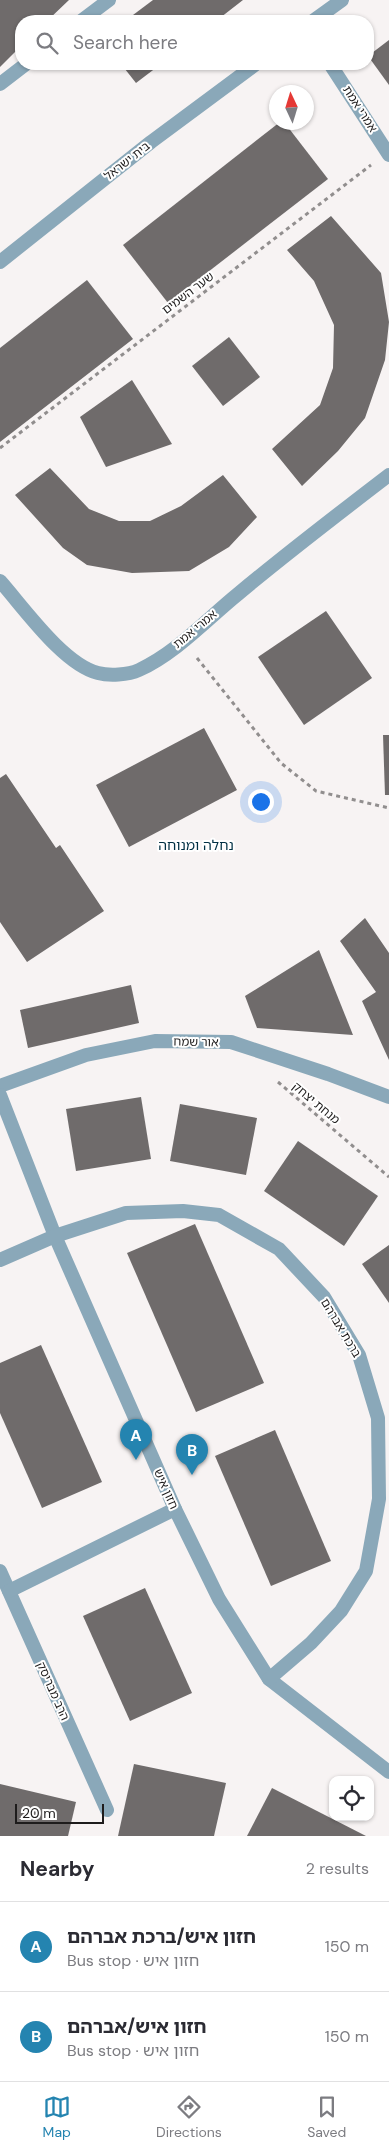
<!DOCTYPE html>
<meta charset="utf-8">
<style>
body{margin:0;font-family:"DM Sans","Noto Sans Hebrew",sans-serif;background:#f7f7f7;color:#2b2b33}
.controls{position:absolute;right:15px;bottom:15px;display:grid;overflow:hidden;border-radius:10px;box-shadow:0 1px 4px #0004}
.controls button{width:45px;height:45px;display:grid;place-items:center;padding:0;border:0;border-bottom:1px solid #e1e1e2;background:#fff;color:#2b2b33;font:25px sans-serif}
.compass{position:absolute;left:269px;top:85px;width:45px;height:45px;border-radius:50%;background:#fff;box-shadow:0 1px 4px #0004;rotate:356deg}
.scale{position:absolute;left:15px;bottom:12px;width:89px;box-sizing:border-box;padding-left:5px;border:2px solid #1e1c1c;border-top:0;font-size:14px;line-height:18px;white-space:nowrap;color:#1e1c1c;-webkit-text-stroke:4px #fff;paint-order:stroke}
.you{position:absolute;left:260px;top:801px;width:18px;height:18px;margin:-12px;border:4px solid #fff;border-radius:50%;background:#1a73e8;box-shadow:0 0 0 8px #1a73e833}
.badge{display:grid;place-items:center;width:32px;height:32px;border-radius:50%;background:#2484b0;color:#fff;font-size:16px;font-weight:700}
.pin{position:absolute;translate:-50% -41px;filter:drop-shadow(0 1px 2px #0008)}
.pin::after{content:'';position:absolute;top:26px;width:18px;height:15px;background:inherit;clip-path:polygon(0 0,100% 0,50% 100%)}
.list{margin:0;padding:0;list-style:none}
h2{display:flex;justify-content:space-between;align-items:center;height:65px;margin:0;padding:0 20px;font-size:21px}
h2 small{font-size:16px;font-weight:400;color:#7c7c81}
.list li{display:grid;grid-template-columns:32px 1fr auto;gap:15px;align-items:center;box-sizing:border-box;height:90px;padding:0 20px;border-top:1px solid #e1e1e2}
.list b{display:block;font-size:19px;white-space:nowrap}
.list p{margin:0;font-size:16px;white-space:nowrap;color:#7c7c81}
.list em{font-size:16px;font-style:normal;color:#7c7c81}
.icon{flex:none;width:28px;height:28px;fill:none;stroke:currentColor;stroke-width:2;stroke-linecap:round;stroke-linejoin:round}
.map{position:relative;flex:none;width:389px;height:1836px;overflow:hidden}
.search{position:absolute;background:#fff;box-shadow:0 1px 4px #0004;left:15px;right:15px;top:15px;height:55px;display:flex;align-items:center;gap:12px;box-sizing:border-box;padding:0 18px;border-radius:20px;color:#7c7c81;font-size:19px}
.sheet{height:245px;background:#fff}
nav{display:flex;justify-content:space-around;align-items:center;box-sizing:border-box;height:70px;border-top:1px solid #e1e1e2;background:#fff;font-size:14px;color:#7c7c81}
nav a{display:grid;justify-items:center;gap:2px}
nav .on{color:#2484b0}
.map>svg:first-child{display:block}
</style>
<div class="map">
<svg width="389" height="1836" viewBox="0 0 389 1836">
<rect width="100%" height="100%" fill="#f7f3f3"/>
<g fill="#6f6b6b">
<polygon points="0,0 69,0 47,21 21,21 21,46 0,67"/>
<polygon points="153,0 243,0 216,21 125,21"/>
<polygon points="389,40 389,85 368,56"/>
<polygon points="121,64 161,64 136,83"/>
<polygon points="280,122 284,122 328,179 168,303 123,245"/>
<polygon points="331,216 381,273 389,322 385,360 365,418 338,451 302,486 272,449 320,405 333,368 334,325 314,281 287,250"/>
<polygon points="87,280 133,339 0,442 0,348"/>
<polygon points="229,337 260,377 223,406 192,366"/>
<polygon points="132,380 172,444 106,467 80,417"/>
<polygon points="50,468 89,509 119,521 150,521 181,506 223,475 257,517 229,547 189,571 132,573 87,565 63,548 15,495"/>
<polygon points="326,611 372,678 304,725 258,657"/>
<polygon points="204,728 237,790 129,847 96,785"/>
<polygon points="383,735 389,735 389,795 385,795"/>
<polygon points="6,774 56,848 60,845 104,911 27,962 0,922 0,778"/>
<polygon points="365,918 389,953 389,1060 362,1001 376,992 340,941"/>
<polygon points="319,950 353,1035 257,1028 245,996"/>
<polygon points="131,985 139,1023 28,1048 20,1010"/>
<polygon points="141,1097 151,1159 76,1171 66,1109"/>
<polygon points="180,1104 257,1118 246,1175 170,1161"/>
<polygon points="298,1141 378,1196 344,1246 264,1191"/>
<polygon points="195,1224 264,1383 196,1412 127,1253"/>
<polygon points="389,1245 389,1303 362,1264"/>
<polygon points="41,1345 102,1482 42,1508 0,1413 0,1363"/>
<polygon points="275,1430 331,1561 271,1586 215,1456"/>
<polygon points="145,1588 192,1693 130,1721 83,1616"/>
<polygon points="134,1764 226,1783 214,1836 118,1836"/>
<polygon points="0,1784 76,1802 68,1836 0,1836"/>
<polygon points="272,1788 366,1836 247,1836"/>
</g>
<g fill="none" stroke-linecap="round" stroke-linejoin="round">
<g stroke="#918e8e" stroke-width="3" stroke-dasharray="4 4" stroke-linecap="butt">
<polyline points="0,448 371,165"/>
<polyline points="197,658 281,763 316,791 389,808"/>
<polyline points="278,1082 389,1177"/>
</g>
<g stroke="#8aa8b9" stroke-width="14">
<polyline points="81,21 109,0"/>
<polyline points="313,21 342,0"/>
<polyline points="330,64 389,155"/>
<polyline points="0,84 26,64"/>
<polyline points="0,262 151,142 256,64"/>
<path d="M0,581c24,27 63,83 98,92 11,3 30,2 41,-3 37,-17 67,-50 99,-76 49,-41 100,-80 151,-119"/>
<polyline points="0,1086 86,1055 155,1041 231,1042 328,1074 389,1097"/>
<polyline points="0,1095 55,1236 175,1509 219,1599 269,1679 389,1772"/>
<polyline points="0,1260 55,1236 126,1213 183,1211 219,1215 279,1249 324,1297 359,1355 378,1418 379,1499 366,1571 341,1611 311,1643 269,1679"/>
<polyline points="0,1571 107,1810"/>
<polyline points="9,1591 175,1509"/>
</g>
</g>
<g text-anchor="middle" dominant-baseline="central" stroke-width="4" stroke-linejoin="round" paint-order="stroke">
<g font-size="12" fill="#1e1c1c" stroke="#fff">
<text transform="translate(360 109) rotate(57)">אמרי אמת</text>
<text transform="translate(127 161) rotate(-38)">בית ישראל</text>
<text transform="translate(188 293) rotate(-37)">שער השמים</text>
<text transform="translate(195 629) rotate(-40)">אמרי אמת</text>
<text transform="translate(196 1042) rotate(1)">אור שמח</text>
<text transform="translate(316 1103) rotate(40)">מנחת יצחק</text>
<text transform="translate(341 1328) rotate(59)">ברכת אברהם</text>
<text transform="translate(166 1489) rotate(66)">חזון איש</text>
<text transform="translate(53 1691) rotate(66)">הרב מבריסק</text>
</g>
<g font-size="14" fill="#003044" stroke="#fff">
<text x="196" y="845">נחלה ומנוחה</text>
</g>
</g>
</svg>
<div class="controls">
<button><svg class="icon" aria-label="locate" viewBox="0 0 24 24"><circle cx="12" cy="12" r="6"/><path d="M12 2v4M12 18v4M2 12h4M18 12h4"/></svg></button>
</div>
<svg class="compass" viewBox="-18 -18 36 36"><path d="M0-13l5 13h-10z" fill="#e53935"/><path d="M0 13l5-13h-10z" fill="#7c7c81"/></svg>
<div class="scale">20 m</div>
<div class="you"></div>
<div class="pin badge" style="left:136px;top:1460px">A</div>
<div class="pin badge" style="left:192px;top:1475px">B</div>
<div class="search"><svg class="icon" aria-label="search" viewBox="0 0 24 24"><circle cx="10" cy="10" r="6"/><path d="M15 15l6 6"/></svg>Search here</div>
</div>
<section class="sheet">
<h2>Nearby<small>2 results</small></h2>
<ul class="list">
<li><span class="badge">A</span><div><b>חזון איש/ברכת אברהם</b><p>Bus stop · חזון איש</p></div><em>150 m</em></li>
<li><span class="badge">B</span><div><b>חזון איש/אברהם</b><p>Bus stop · חזון איש</p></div><em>150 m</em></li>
</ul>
</section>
<nav>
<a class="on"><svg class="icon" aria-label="map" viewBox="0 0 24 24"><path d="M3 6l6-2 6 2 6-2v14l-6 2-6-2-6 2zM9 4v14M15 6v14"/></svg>Map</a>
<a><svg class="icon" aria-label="directions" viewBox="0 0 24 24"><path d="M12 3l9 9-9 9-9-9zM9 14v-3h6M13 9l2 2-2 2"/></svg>Directions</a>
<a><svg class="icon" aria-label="saved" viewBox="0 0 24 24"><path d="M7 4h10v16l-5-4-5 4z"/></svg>Saved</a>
</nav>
